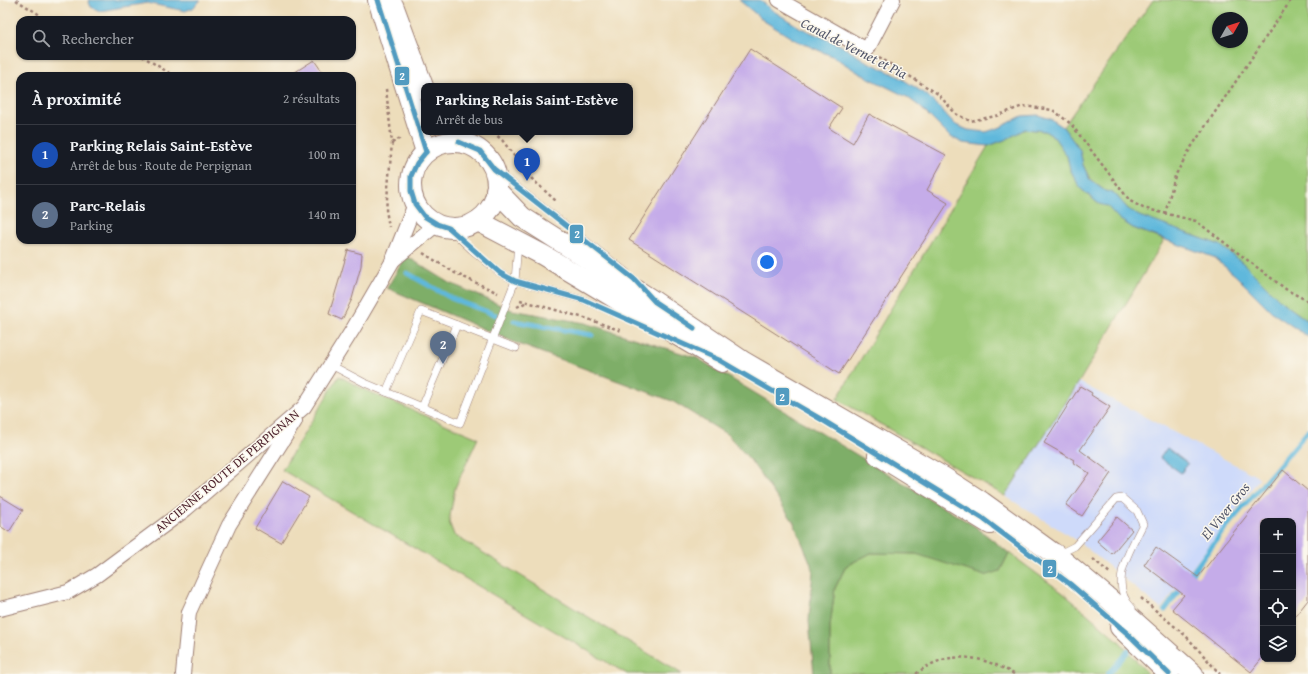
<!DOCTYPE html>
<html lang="fr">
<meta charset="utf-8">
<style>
body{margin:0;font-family:"Gentium Book Plus",serif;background:#242831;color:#f1f3f6}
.controls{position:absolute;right:12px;bottom:12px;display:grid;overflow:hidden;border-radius:8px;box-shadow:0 1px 3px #0004}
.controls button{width:36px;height:36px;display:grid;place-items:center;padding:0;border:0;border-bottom:1px solid #363941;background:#171b24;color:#f1f3f6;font:20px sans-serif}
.compass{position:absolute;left:1212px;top:12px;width:36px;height:36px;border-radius:50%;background:#171b24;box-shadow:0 1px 3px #0004;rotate:51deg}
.you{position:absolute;left:767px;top:262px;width:14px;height:14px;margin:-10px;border:3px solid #fff;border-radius:50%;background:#1a73e8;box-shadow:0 0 0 6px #1a73e833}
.badge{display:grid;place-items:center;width:26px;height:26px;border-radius:50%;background:#c8321e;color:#fff;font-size:13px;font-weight:700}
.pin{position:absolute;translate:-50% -33px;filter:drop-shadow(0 1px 2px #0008)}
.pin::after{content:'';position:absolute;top:21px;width:14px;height:12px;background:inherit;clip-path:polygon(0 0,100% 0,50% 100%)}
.popup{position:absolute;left:421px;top:83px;width:212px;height:52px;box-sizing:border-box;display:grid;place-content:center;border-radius:8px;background:#171b24;filter:drop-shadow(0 1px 3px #0005);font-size:13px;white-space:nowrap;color:#9ea1a6}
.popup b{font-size:15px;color:#f1f3f6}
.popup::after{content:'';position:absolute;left:50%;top:100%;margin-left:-8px;border:8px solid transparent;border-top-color:#171b24}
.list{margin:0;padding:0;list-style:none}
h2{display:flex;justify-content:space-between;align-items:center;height:52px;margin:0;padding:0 16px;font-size:17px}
h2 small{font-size:13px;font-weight:400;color:#9ea1a6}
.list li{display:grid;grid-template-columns:26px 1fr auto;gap:12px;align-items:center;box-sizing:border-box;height:60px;padding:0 16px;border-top:1px solid #363941}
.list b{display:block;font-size:15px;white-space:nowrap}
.list p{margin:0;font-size:13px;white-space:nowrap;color:#9ea1a6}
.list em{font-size:13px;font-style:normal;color:#9ea1a6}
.icon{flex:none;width:22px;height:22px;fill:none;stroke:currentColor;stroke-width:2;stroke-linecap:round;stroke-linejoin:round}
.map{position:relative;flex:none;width:1308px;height:674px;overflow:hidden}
.search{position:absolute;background:#171b24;box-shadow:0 1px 3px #0004;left:16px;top:16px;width:340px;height:44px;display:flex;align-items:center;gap:10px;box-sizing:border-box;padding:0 14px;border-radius:12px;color:#9ea1a6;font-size:15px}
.panel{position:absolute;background:#171b24;box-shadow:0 1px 3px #0004;left:16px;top:72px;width:340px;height:172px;border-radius:12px}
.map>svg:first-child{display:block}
</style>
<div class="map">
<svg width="1308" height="674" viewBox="0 0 1308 674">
<rect width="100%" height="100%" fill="#fbf7ec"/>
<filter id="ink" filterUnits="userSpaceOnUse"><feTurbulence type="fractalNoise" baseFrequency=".025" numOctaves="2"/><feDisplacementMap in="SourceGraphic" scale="8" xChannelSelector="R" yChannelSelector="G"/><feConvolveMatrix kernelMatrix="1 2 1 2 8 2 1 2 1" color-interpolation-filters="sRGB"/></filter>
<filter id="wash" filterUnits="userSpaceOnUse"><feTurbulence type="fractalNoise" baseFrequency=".012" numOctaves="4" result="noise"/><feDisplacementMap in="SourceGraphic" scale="16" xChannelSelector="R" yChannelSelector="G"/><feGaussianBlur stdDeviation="0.9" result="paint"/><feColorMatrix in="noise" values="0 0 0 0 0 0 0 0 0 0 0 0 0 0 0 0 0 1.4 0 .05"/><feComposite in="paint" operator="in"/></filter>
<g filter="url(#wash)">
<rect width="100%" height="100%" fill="#edddbb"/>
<polygon fill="#cedafa" points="1079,382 1260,478 1161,609 1078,541 1005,496"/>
<g fill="#9dca77" stroke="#747451" fill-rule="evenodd">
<path d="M1153,0h155v321l-26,-19 -38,-38 -24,-19 -62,-22 -1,2v-2l-18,-7 -11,-7 -14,-16 -9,-2 -15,-12 -7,-14 -3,-15 -17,-23zM1218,18h24v24h-24z"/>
<polygon points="1025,129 1045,131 1054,137 1067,156 1070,169 1080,188 1099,204 1107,205 1119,219 1133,228 1164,240 1079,382 1005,496 837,399 988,146 1007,139"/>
<polygon points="339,376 367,391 478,438 455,488 449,522 454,535 682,674 627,674 282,470"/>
<polygon points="871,553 916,554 1000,571 1009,553 1063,593 1120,642 1148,674 830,674 830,626 835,588 846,566"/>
</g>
<polygon fill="#7eae68" stroke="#64664a" points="406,256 450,283 512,310 585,323 697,358 976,527 1009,553 1000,571 985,576 916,554 871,553 846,566 835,588 830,626 830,674 814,674 809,621 813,569 793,521 751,461 728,435 672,401 521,345 387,288"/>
<g fill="#5fb8dc" stroke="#546c84">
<polygon points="88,0 201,0 193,8 185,11 147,3 100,11 91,7"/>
<polygon points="739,0 760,0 772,10 801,28 840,45 866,61 898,76 928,96 956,125 968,130 986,132 1001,127 1022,116 1038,115 1051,119 1063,127 1080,150 1083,165 1090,180 1105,191 1114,193 1128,209 1139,216 1220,245 1244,264 1282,302 1308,321 1308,337 1273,313 1235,275 1213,257 1133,228 1119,219 1107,206 1099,204 1080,188 1070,169 1067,156 1054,137 1045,131 1025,129 1007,139 988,146 963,143 949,136 919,106 907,97 859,73 834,57 795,40 764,21"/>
<polygon points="1167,448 1188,464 1181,473 1160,458"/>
</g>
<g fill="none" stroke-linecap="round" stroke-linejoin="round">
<g stroke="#5fb8dc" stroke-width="5">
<polyline points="407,273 453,299 496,315"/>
<polyline points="514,321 592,335"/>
<polyline points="1189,577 1223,531 1308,431"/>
<polyline points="1165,610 1182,587"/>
<polyline points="1108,674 1129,650"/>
</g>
</g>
<g id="blocks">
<g fill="#c5ace9">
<polygon points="750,49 842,108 829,128 853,143 869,114 946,155 927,190 948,203 839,374 629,240"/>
<polygon points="314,60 325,76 289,76"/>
<polygon points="348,250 362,254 361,266 352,299 342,320 329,314"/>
<polygon points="1080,386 1092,393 1091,395 1110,407 1080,450 1111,473 1082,516 1066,505 1089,473 1073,462 1074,460 1044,443"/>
<polygon points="1283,470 1308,491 1308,600 1293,619 1293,521 1263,521 1263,657 1251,672 1172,609 1184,595 1144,565 1156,547 1198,577"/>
<polygon points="283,481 309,497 281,543 255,528"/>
<polygon points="0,496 23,510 9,532 0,526"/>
<polygon points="1117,517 1132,530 1112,554 1097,541"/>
</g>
</g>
</g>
<g filter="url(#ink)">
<use href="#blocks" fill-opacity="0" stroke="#9c7e73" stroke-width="1"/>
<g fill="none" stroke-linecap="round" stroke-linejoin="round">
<defs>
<g id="lane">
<polyline points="494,169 627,273"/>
<polyline points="449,228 472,250 500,273 515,281 584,300 642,325"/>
<polyline points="331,365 365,383 460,423 515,281 518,243"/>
<polyline points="386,392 421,311 516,348"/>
<polyline points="422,407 457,325"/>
<path d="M1058,548l5,4 12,-6 41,-47 6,-1 15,13 6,13c-12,25 -36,59 -11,84"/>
</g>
<g id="street">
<polyline points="779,0 867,50 893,0"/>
<polyline points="392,261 437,224"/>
<polyline points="0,609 68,592 97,575 186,509 304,407 353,329 392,262 415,204"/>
<polyline points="183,674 189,612 229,525 295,421"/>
</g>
<g id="secondary">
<polyline points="378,0 426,152"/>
<polyline points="393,5 424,89"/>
<circle cx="454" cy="185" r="43"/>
<polyline points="496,190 522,217 655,302 744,362 943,477 982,502 1061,559 1109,599 1193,674"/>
<polyline points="478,221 543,255 722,362"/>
<polyline points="878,455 990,524"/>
<polyline points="1120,627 1169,674"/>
</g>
</defs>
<use href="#lane" stroke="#9c7e73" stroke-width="8"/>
<use href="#street" stroke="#9c7e73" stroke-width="16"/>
<use href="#secondary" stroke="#9c7e73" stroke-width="22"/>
<g stroke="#9c7e73" stroke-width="2.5" stroke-dasharray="3 3" stroke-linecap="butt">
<polyline points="16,0 37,13 44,20"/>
<polyline points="142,56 174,76"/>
<polyline points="879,57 938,94 956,114 970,121 996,116 1023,106 1053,110 1071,124 1130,201 1143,208 1196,221 1287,290 1308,301"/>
<polyline points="386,89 392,143 386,210 389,227"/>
<polyline points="493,132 502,140 532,179 556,201"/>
<polyline points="392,143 402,137"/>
<polyline points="1165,214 1175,176 1190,149 1291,0"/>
<polyline points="423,253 455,273 498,293"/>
<polyline points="520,300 588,319 622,331"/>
<polyline points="517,307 527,302"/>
<polyline points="1093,559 1111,574"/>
<polyline points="1141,598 1186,636 1220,674"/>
<path d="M916,674c31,-25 65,-19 98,0"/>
</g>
<use href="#lane" stroke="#fff" stroke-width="7"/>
<use href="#street" stroke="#fff" stroke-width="14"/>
<use href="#secondary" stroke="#fff" stroke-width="20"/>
<defs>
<g id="bus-1">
<polyline points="378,0 426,152"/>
<polyline points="459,142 480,151 494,169 634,279 655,302 694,328"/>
<polyline points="426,152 417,163 411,176 411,191 415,204 424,216 437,224 449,228 500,273 515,281 584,300 719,360 824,421 982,518 1070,584 1128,634 1169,674"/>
</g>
</defs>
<use href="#bus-1" stroke="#fbf7ec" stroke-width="8"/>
<use href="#bus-1" stroke="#519bc0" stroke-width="5"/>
</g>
</g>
<g text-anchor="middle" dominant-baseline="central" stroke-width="3" stroke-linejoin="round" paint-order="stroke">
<g font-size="13" fill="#4a1f2b" stroke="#fbf7ec">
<text transform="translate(227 471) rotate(-40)">ANCIENNE ROUTE DE PERPIGNAN</text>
</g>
<g font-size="14" font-style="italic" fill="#515569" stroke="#fbf7ec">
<text transform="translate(854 48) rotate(27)">Canal de Vernet et Pia</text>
<text transform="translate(1225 511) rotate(-51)">El Viver Gros</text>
</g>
</g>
<g stroke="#fbf7ec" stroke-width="1.5">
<rect x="394" y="66" width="16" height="20" rx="4" fill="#519bc0"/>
<rect x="569" y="224" width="15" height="20" rx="4" fill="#519bc0"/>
<rect x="775" y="387" width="15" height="19" rx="4" fill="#519bc0"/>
<rect x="1042" y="559" width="15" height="19" rx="4" fill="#519bc0"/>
</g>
<g font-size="11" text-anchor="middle" font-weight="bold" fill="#fff">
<text x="402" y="80">2</text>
<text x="577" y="238">2</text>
<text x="782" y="401">2</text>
<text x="1050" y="573">2</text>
</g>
</svg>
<div class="controls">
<button>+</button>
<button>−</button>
<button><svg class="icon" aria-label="locate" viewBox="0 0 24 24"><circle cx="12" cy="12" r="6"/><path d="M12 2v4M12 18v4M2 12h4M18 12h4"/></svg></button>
<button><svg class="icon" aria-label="layers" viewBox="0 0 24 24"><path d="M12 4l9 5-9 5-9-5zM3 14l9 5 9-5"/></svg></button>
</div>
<svg class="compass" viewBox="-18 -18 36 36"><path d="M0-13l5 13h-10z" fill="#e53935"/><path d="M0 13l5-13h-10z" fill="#9ea1a6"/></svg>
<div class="you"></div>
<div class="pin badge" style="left:527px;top:181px;background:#1a4fb4">1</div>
<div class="popup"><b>Parking Relais Saint-Estève</b>Arrêt de bus</div>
<div class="pin badge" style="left:443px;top:364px;background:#5c6f8a">2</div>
<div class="search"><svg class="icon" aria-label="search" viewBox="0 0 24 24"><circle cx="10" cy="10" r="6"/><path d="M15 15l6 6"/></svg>Rechercher</div>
<section class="panel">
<h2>À proximité<small>2 résultats</small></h2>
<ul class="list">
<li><span class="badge" style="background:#1a4fb4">1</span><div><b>Parking Relais Saint-Estève</b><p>Arrêt de bus · Route de Perpignan</p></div><em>100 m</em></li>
<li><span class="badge" style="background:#5c6f8a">2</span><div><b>Parc-Relais</b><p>Parking</p></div><em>140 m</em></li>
</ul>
</section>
</div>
